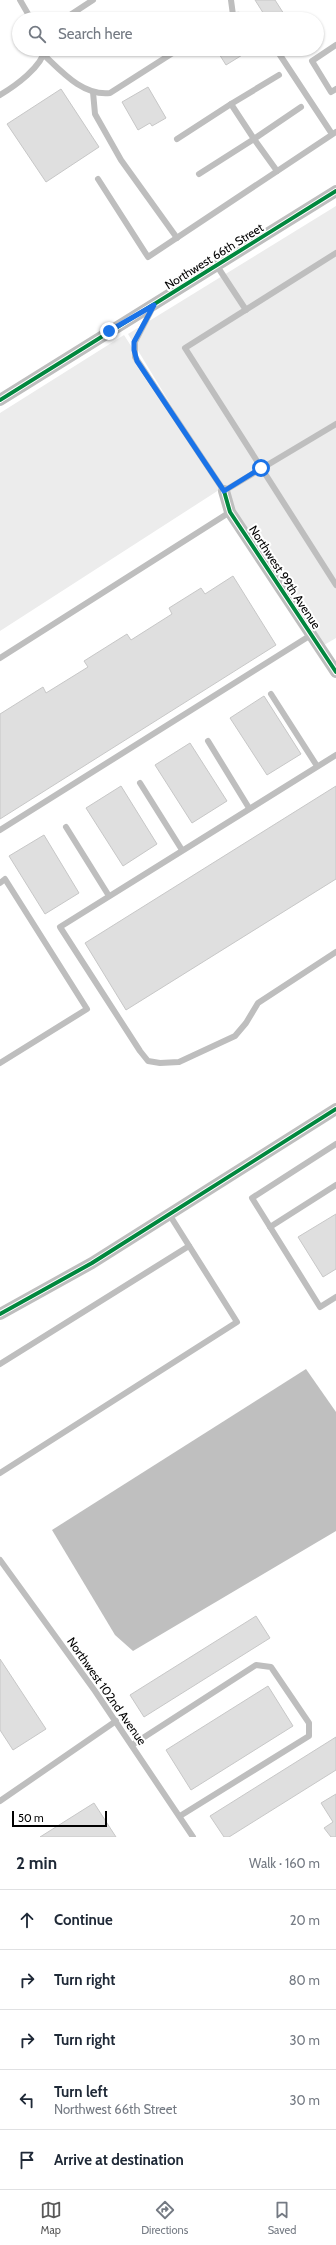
<!DOCTYPE html>
<meta charset="utf-8">
<style>
body{margin:0;font-family:Cabin,sans-serif;background:#f2f2f3;color:#1f2937}
.scale{position:absolute;left:12px;bottom:10px;width:95px;box-sizing:border-box;padding-left:4px;border:2px solid #000;border-top:0;font-size:11px;line-height:14px;white-space:nowrap;color:#000;-webkit-text-stroke:3px #fff;paint-order:stroke}
.stop{position:absolute;width:12px;height:12px;margin:-9px;border:3px solid #1a73e8;border-radius:50%;background:#fff}
.stop.end{background:#1a73e8;border-color:#fff;box-shadow:0 1px 4px #0008}
.list{margin:0;padding:0;list-style:none}
h2{display:flex;justify-content:space-between;align-items:center;height:52px;margin:0;padding:0 16px;font-size:17px}
h2 small{font-size:13px;font-weight:400;color:#747a83}
.list li{display:grid;grid-template-columns:26px 1fr auto;gap:12px;align-items:center;box-sizing:border-box;height:60px;padding:0 16px;border-top:1px solid #e0e1e3}
.list b{display:block;font-size:15px;white-space:nowrap}
.list p{margin:0;font-size:13px;white-space:nowrap;color:#747a83}
.list em{font-size:13px;font-style:normal;color:#747a83}
.icon{flex:none;width:22px;height:22px;fill:none;stroke:currentColor;stroke-width:2;stroke-linecap:round;stroke-linejoin:round}
.map{position:relative;flex:none;width:336px;height:1837px;overflow:hidden}
.search{position:absolute;background:#fff;box-shadow:0 1px 3px #0004;left:12px;right:12px;top:12px;height:44px;display:flex;align-items:center;gap:10px;box-sizing:border-box;padding:0 14px;border-radius:22px;color:#747a83;font-size:15px}
.sheet{height:352px;background:#fff}
nav{display:flex;justify-content:space-around;align-items:center;box-sizing:border-box;height:56px;border-top:1px solid #e0e1e3;background:#fff;font-size:11px;color:#747a83}
nav a{display:grid;justify-items:center;gap:2px}
nav .on{color:#595959}
.map>svg:first-child{display:block}
</style>
<div class="map">
<svg width="336" height="1837" viewBox="0 0 336 1837">
<rect width="100%" height="100%" fill="#fff"/>
<polygon fill="#ececec" points="336,206 336,638 319,648 222,488 0,631 0,413 124,335 206,463 128,334"/>
<polygon fill="#bfbfbf" points="306,1369 336,1412 336,1531 133,1651 115,1635 52,1530"/>
<g fill="#dfdfdf" stroke="#c7c7c7">
<polygon points="255,0 275,0 284,14 277,19 267,19"/>
<polygon points="216,49 252,49 226,65"/>
<polygon points="148,87 166,118 152,126 150,123 138,130 122,102"/>
<polygon points="61,89 99,147 46,182 7,124"/>
<polygon points="233,576 276,645 0,819 0,714 43,687 46,693 88,667 84,661 127,634 131,640 172,614 169,608 201,588 205,594"/>
<polygon points="264,696 301,754 267,775 230,718"/>
<polygon points="190,743 227,801 192,823 155,765"/>
<polygon points="121,786 157,844 123,866 86,808"/>
<polygon points="336,786 336,879 126,1010 85,943"/>
<polygon points="44,835 79,893 45,914 9,856"/>
<polygon points="336,1214 336,1269 323,1277 298,1237"/>
<polygon points="256,1616 270,1638 144,1717 130,1695"/>
<polygon points="0,1659 46,1729 13,1750 0,1730"/>
<polygon points="268,1686 293,1726 191,1790 166,1750"/>
<polygon points="336,1737 336,1770 229,1837 224,1837 210,1816"/>
<polygon points="336,1794 336,1837 331,1837 324,1828 333,1822 321,1803"/>
<polygon points="94,1803 116,1837 40,1837"/>
</g>
<g fill="none" stroke-linecap="round" stroke-linejoin="round">
<g stroke="#bebebe" stroke-width="6">
<polyline points="20,0 31,19"/>
<polyline points="231,0 233,15"/>
<polyline points="64,19 93,0"/>
<path d="M226,19c10,-6 17,-5 27,0"/>
<polyline points="336,45 312,61 331,92 336,89"/>
<polyline points="276,49 332,134"/>
<path d="M44,55c18,17 39,41 66,38l69,-44"/>
<polyline points="93,92 95,114 121,160 177,238"/>
<path d="M0,95c15,-9 42,-28 45,-46"/>
<polyline points="231,104 279,75"/>
<polyline points="177,139 231,104 254,139 301,107"/>
<polyline points="199,174 254,139 277,171"/>
<polyline points="98,179 148,257 336,132"/>
<polyline points="336,253 185,348 336,585"/>
<polyline points="217,266 246,310"/>
<polyline points="153,307 135,342 135,357 224,491 336,424"/>
<polyline points="0,658 230,512"/>
<polyline points="271,694 317,766"/>
<polyline points="208,741 249,808"/>
<polyline points="336,755 60,927 140,1051 148,1061 160,1063 179,1062 235,1036 246,1023 258,1003 336,952"/>
<polyline points="140,783 182,850"/>
<polyline points="66,827 109,896"/>
<polyline points="0,830 311,635"/>
<polyline points="0,883 5,879 87,1009 0,1063"/>
<polyline points="336,1144 252,1198 320,1307 336,1297"/>
<polyline points="270,1227 336,1185"/>
<polyline points="0,1364 189,1246"/>
<polyline points="0,1473 237,1322 169,1214"/>
<polyline points="0,1560 95,1691 193,1837"/>
<polyline points="132,1745 256,1665 271,1667 309,1723 309,1736 180,1816"/>
<polyline points="0,1801 116,1721"/>
</g>
<g stroke="#bebebe" stroke-width="12">
<polyline points="0,400 336,191"/>
<polyline points="224,491 230,512 336,672"/>
<polyline points="0,1314 92,1263 336,1109"/>
</g>
<defs>
<g id="cycleway">
<polyline points="0,400 336,191"/>
<polyline points="224,491 230,512 336,672"/>
<polyline points="0,1314 92,1263 336,1109"/>
</g>
</defs>
<use href="#cycleway" stroke="#fff" stroke-width="6"/>
<use href="#cycleway" stroke="#00873e" stroke-width="4"/>
</g>
<g fill="none" stroke-linecap="round" stroke-linejoin="round">
<polyline stroke="#1a73e8" stroke-width="5" points="109,331 154,305 134,342 134,350 137,361 224,491 261,468"/>
</g>
<g text-anchor="middle" dominant-baseline="central" stroke-width="4" stroke-linejoin="round" paint-order="stroke">
<g font-size="12" fill="#000" stroke="#fff">
<text transform="translate(214 256) rotate(-32)">Northwest 66th Street</text>
<text transform="translate(285 577) rotate(57)">Northwest 99th Avenue</text>
<text transform="translate(107 1691) rotate(55)">Northwest 102nd Avenue</text>
</g>
</g>
</svg>
<div class="scale">50 m</div>
<div class="stop" style="left:261px;top:468px"></div>
<div class="stop end" style="left:109px;top:331px"></div>
<div class="search"><svg class="icon" aria-label="search" viewBox="0 0 24 24"><circle cx="10" cy="10" r="6"/><path d="M15 15l6 6"/></svg>Search here</div>
</div>
<section class="sheet">
<h2>2 min<small>Walk · 160 m</small></h2>
<ul class="list">
<li><svg class="icon" aria-label="ahead" viewBox="0 0 24 24"><path d="M12 20V5M6 11l6-6 6 6"/></svg><div><b>Continue</b></div><em>20 m</em></li>
<li><svg class="icon" aria-label="right" viewBox="0 0 24 24"><path d="M7 20v-9h11M14 6l5 5-5 5"/></svg><div><b>Turn right</b></div><em>80 m</em></li>
<li><svg class="icon" aria-label="right" viewBox="0 0 24 24"><path d="M7 20v-9h11M14 6l5 5-5 5"/></svg><div><b>Turn right</b></div><em>30 m</em></li>
<li><svg class="icon" aria-label="left" viewBox="0 0 24 24"><path d="M17 20v-9H6M10 6l-5 5 5 5"/></svg><div><b>Turn left</b><p>Northwest 66th Street</p></div><em>30 m</em></li>
<li><svg class="icon" aria-label="arrive" viewBox="0 0 24 24"><path d="M6 21V4h12l-3 4 3 4H6"/></svg><div><b>Arrive at destination</b></div></li>
</ul>
</section>
<nav>
<a class="on"><svg class="icon" aria-label="map" viewBox="0 0 24 24"><path d="M3 6l6-2 6 2 6-2v14l-6 2-6-2-6 2zM9 4v14M15 6v14"/></svg>Map</a>
<a><svg class="icon" aria-label="directions" viewBox="0 0 24 24"><path d="M12 3l9 9-9 9-9-9zM9 14v-3h6M13 9l2 2-2 2"/></svg>Directions</a>
<a><svg class="icon" aria-label="saved" viewBox="0 0 24 24"><path d="M7 4h10v16l-5-4-5 4z"/></svg>Saved</a>
</nav>
